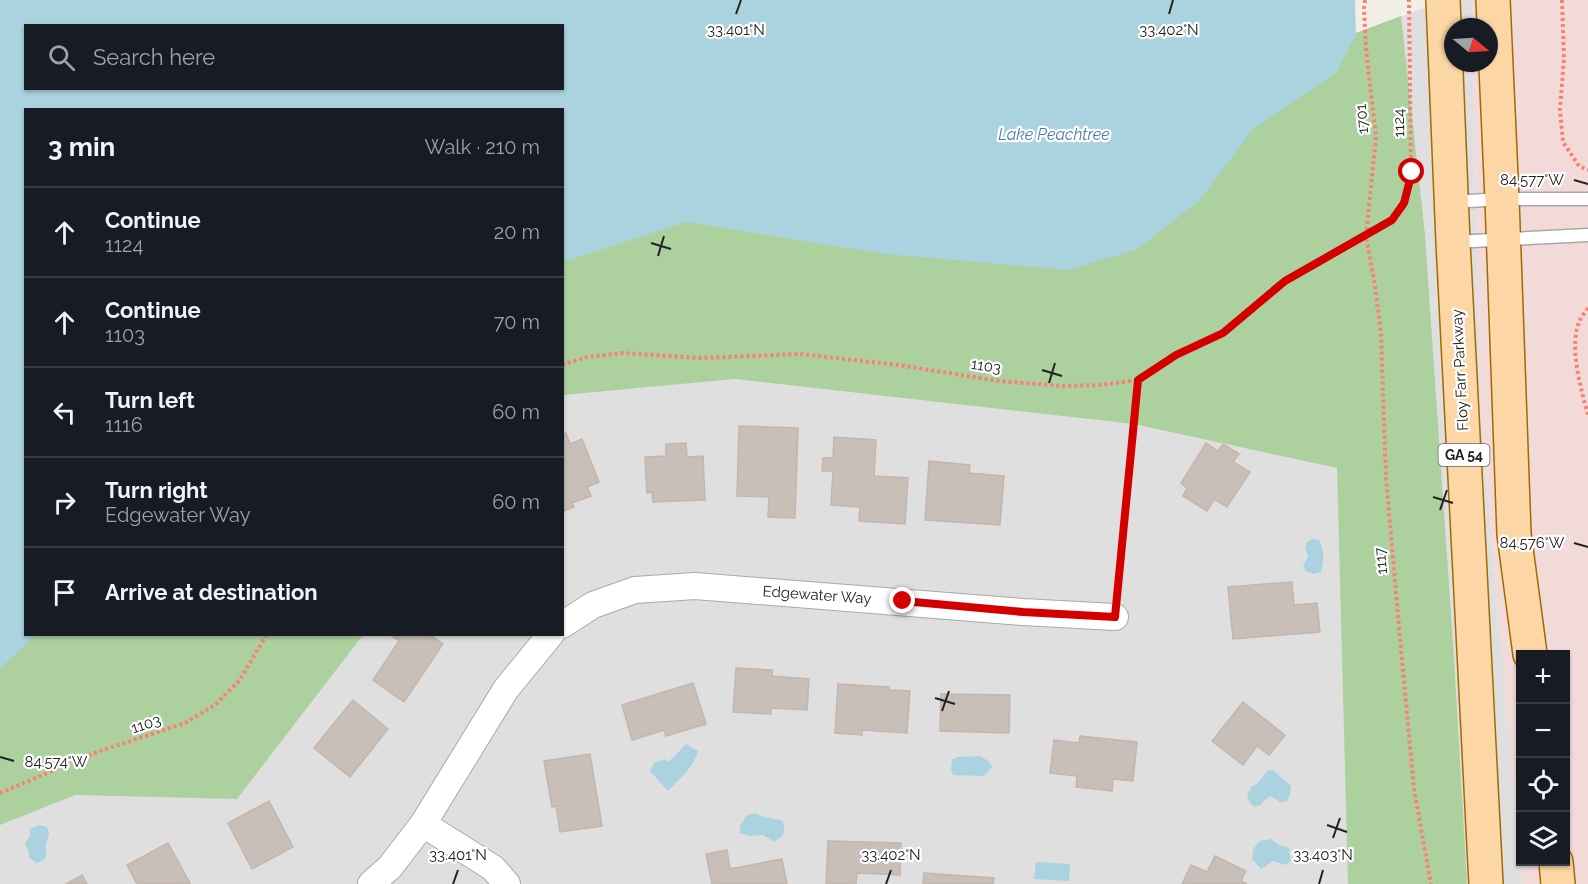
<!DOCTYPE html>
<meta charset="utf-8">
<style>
body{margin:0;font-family:Raleway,sans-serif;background:#242831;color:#f1f3f6}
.controls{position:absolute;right:18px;bottom:18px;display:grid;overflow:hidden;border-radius:0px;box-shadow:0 2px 4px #0004}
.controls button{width:54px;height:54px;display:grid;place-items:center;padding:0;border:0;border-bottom:2px solid #363941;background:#171b24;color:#f1f3f6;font:30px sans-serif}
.compass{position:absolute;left:1444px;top:18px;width:54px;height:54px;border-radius:50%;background:#171b24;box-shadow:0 2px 4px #0004;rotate:108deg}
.stop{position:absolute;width:18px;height:18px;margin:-14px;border:4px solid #d40000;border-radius:50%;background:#fff}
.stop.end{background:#d40000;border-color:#fff;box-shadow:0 2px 6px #0008}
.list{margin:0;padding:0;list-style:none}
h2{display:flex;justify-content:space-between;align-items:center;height:78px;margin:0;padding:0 24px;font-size:26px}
h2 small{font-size:20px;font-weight:400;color:#9ea1a6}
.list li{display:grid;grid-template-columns:39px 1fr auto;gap:18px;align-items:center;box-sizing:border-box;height:90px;padding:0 24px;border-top:2px solid #363941}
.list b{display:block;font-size:22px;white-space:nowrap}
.list p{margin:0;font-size:20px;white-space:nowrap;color:#9ea1a6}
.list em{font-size:20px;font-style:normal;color:#9ea1a6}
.icon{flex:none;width:33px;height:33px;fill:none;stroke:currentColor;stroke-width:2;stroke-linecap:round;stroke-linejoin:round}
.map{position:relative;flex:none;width:1588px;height:884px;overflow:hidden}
.search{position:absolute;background:#171b24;box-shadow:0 2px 4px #0004;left:24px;top:24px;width:540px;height:66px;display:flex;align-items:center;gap:15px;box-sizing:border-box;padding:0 21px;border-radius:0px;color:#9ea1a6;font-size:22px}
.panel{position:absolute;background:#171b24;box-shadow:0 2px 4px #0004;left:24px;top:108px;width:540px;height:528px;border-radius:0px}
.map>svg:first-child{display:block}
</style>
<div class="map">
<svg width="1588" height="884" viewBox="0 0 1588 884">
<rect width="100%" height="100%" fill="#f2efe9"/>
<polygon fill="#e0dfdf" points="1446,0 1472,0 1473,27 1453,27 1453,63 1473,63 1481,420 1523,884 0,884 0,623 26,634 562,634 563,225 1348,36"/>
<polygon fill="#f2dad9" points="1472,0 1588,0 1588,884 1523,884 1521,862 1566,862 1566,654 1520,654 1520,852 1481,420 1473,63 1489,63 1489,27 1473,27"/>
<g fill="#add19e">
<polygon points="1401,16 1425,235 1454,658 1467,884 1348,884 1337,468 1134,424 735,379 563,395 563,225 1348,36"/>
<polygon points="0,617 26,634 363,635 237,799 75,795 0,825"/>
</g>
<g fill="#aad3df" fill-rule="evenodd">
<path d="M0,0h1355l1,35 -20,38 -84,57 -53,71 -62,48 -68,21 -183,-16 -200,-32 -123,40 -1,-152h-536v524l10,1 -36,33zM26,26h536v62h-536z"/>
<path d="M1312,539l7,1c6,11 5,20 2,32l-7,2 -8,-3 -3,-5 5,-9 -3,-10 2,-5z"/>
<path d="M686,744l12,7c-4,16 -19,28 -30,40l-18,-20 4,-8 11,-4 4,3z"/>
<polygon points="981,756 989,762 992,767 984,776 953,775 951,769 952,760 957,757"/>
<polygon points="1268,770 1274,771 1291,786 1290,795 1287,801 1280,802 1270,796 1260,805 1255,807 1250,803 1247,795 1252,786 1258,783"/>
<path d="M755,813c7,5 19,5 28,8 2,13 2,14 -9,21l-11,-7 -13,1 -10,-3v-7l7,-11z"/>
<polygon points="39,825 47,827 49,834 46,844 46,856 44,860 37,863 29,858 29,853 25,843 30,836 30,829"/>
<polygon points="1271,839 1277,844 1289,848 1291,861 1286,865 1273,861 1261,869 1252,859 1253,850 1259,841"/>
<polygon points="1036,862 1070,864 1069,881 1034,879"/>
</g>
<g fill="#c7bfb8" stroke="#c4b6ab" stroke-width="1.5">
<polygon points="739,426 798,428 795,518 768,517 769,497 737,496"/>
<polygon points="566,433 570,444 582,439 599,482 587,487 591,496 572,503 574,507 562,512 562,435"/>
<polygon points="834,437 876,440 874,476 908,478 905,524 859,521 860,507 831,505 833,471 822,471 823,458 833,458"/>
<polygon points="686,443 687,457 703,456 705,500 653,502 652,492 647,493 645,457 666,456 666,444"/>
<polygon points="1206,443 1218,451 1223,444 1239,454 1233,462 1250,472 1227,507 1214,499 1207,511 1183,496 1187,488 1181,483"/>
<polygon points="929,461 970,465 969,473 1004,476 1000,525 925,520"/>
<polygon points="1292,582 1294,605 1317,603 1320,632 1233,639 1228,587"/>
<polygon points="389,634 429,634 443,644 404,702 373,680 399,641"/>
<polygon points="736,668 772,670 772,676 809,679 807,710 771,708 771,714 733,712"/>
<polygon points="693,683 706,724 666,736 664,730 632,740 622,705"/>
<polygon points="838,684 889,687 889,690 910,691 907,733 862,730 862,735 835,733"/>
<polygon points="941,694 1010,695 1009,733 940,731"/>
<polygon points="353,700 388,729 350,777 314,748"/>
<polygon points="1243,702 1285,735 1269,755 1257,746 1243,765 1212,741"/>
<polygon points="1080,736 1137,742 1133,781 1113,779 1112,791 1076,787 1077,776 1050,773 1054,740 1079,743"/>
<polygon points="590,754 602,826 560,832 556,806 552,807 544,761"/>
<polygon points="269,801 293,847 252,869 228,823"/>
<polygon points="828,841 901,843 900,875 857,873 856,884 826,884"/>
<polygon points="168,843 190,883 137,884 127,865"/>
<polygon points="727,850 730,869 782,859 787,884 712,884 706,854"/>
<polygon points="1215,856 1246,871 1241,881 1247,884 1182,884 1191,865 1207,872"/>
<polygon points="924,873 994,878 993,884 923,884"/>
<polygon points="82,875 87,884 66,884"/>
</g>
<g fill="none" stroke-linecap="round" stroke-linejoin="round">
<defs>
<g id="service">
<polyline points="1452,202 1502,199 1588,199"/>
<polyline points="1454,242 1588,235"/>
</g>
<g id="minor">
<polyline points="562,625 593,605 635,590 695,586 1023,612 1115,617"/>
<polyline points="423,824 493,868 507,884"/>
<polyline points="371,884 390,867 423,824 506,689 551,634"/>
</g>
<g id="primary">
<polyline points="1443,0 1453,242 1486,884"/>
<polyline points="1493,0 1502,199 1514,534 1530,654"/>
<polyline points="1556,862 1558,884"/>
</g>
</defs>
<use href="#service" stroke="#a9a9a9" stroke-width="15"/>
<use href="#minor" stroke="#a9a9a9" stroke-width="28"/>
<use href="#primary" stroke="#a06b00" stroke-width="36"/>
<g stroke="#fa8072" stroke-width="4" stroke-dasharray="3 3" stroke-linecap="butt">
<polyline points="1365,0 1364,8 1366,49 1376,137 1366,236 1375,286 1381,334 1386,477 1399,627 1414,789 1431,884"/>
<polyline points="1562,0 1564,58 1560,110 1563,142 1579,166 1588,170"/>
<path d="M1588,308c-3,4 -6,8 -8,12 -12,25 1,69 8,95"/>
<polyline points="562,365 587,357 623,353 701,358 800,354 898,365 999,381 1063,386 1101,385 1138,380 1153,369 1177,355 1223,332 1285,281 1323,258 1375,231 1392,220 1404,203 1411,172 1409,0"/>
<polyline points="1118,595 1138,380"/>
<polyline points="0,793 97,752 185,723 215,705 239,681 267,634"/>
</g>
<use href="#service" stroke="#fff" stroke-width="12"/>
<use href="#minor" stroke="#fff" stroke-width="26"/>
<use href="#primary" stroke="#fcd6a4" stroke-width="33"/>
</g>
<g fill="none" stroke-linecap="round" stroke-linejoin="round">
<polyline stroke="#d40000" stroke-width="8" points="903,601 1023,612 1115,617 1138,380 1176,355 1223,333 1285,281 1392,220 1404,203 1412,172"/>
</g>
<path fill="none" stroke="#222" stroke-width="2" d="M736,14l5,-14M1169,14l4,-14M1574,180l14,4M651,243l20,6M658,256l6,-20M1042,370l20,6M1049,383l6,-20M1433,497l20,6M1440,510l7,-20M1574,543l14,4M935,698l20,6M942,711l7,-20M0,757l14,4M1327,825l20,7M1333,838l7,-20M453,884l5,-14M886,884l5,-14M1319,884l4,-14"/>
<g text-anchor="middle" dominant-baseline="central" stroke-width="4.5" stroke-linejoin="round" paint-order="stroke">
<rect fill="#fff" stroke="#646464" stroke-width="1.5" x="1438.5" y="444" width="51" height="22" rx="4.5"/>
<g font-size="14" font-weight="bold" fill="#222">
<text x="1464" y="455">GA 54</text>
</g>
<g font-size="15" fill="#222" stroke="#fff">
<text transform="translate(1362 119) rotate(-95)">1701</text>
<text transform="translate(1399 123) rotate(-91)">1124</text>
<text transform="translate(986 366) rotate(8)">1103</text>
<text transform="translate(1460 370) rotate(-93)">Floy Farr Parkway</text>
<text transform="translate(1381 561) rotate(-95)">1117</text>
<text transform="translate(817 595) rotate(4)">Edgewater Way</text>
<text transform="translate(146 724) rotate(-18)">1103</text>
</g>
<g font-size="16" font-style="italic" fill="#4a7aab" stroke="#fff">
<text x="1054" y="134">Lake Peachtree</text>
</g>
</g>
<g font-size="15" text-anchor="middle" fill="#222" stroke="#fff" stroke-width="4.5" stroke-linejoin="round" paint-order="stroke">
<text x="736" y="35">33.401°N</text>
<text x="1169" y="35">33.402°N</text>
<text x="1532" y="185">84.577°W</text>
<text x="1532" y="548">84.576°W</text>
<text x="56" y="767">84.574°W</text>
<text x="458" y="860">33.401°N</text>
<text x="891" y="860">33.402°N</text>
<text x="1323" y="860">33.403°N</text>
</g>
</svg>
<div class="controls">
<button>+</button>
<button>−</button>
<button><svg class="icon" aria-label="locate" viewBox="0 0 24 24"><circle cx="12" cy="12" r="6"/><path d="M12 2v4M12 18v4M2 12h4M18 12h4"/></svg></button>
<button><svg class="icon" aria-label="layers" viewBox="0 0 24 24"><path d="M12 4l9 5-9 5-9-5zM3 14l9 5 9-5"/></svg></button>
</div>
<svg class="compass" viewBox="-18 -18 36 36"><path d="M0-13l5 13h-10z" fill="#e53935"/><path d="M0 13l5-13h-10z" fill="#9ea1a6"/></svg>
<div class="stop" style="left:1412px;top:172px"></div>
<div class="stop end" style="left:903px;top:601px"></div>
<div class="search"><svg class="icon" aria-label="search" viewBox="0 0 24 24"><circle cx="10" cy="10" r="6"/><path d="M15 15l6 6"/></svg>Search here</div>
<section class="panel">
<h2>3 min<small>Walk · 210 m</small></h2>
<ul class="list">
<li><svg class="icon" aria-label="ahead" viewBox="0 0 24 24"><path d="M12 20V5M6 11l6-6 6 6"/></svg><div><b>Continue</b><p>1124</p></div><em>20 m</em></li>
<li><svg class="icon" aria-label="ahead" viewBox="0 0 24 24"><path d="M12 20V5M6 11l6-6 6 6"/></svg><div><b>Continue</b><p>1103</p></div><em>70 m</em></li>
<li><svg class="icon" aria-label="left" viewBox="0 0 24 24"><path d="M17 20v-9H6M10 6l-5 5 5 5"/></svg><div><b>Turn left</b><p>1116</p></div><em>60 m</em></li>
<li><svg class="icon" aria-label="right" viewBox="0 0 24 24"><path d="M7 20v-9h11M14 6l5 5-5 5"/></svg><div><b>Turn right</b><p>Edgewater Way</p></div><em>60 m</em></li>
<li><svg class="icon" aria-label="arrive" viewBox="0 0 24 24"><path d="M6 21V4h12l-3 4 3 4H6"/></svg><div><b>Arrive at destination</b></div></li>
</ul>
</section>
</div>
